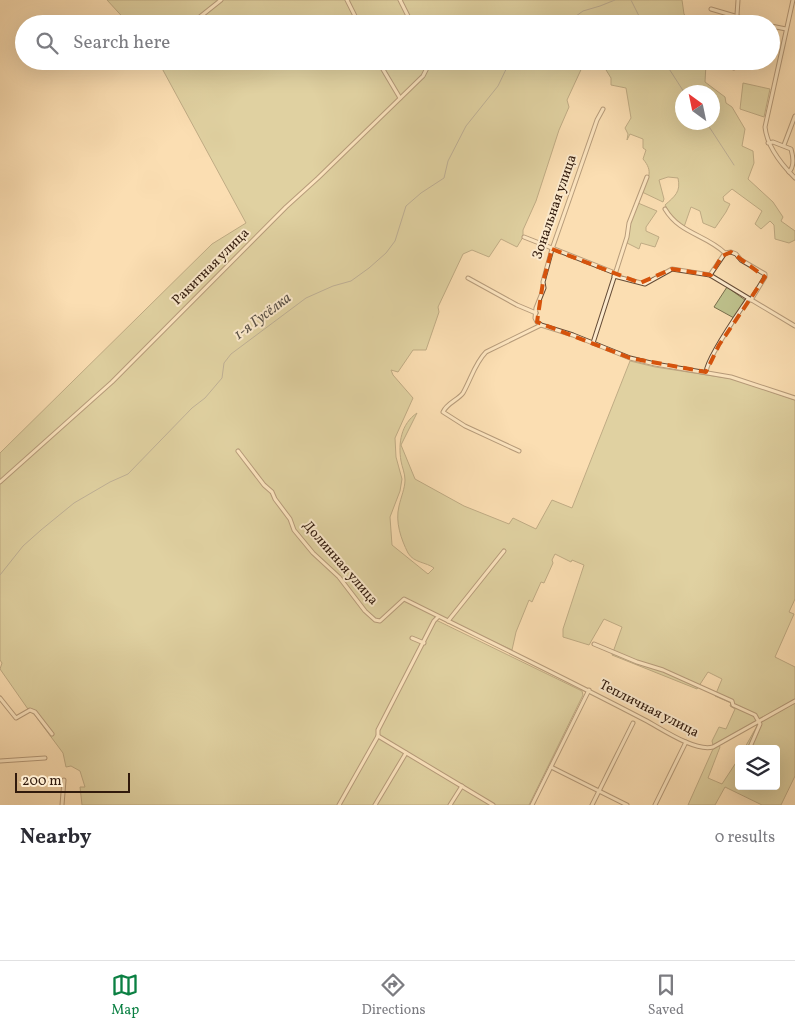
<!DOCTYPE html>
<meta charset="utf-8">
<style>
body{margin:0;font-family:Vollkorn,serif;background:#f7f7f7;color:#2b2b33}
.controls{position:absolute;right:15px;bottom:15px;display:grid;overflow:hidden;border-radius:5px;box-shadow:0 5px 20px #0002}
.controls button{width:45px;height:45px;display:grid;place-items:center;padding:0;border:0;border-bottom:1px solid #e1e1e2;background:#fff;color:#2b2b33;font:25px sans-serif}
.compass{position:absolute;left:675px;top:85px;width:45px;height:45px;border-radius:50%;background:#fff;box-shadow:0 5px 20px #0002;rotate:327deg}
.scale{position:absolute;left:15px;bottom:12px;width:115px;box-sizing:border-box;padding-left:5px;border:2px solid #311a0c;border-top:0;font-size:14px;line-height:18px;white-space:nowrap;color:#311a0c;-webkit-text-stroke:4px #fceacd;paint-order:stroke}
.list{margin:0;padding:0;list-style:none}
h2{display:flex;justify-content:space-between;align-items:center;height:65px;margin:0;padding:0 20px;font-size:21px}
h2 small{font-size:16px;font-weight:400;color:#7c7c81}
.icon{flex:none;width:28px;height:28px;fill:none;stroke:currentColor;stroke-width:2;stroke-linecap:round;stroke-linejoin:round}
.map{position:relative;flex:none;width:795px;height:805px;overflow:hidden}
.search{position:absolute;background:#fff;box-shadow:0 5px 20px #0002;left:15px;right:15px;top:15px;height:55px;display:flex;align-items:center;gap:12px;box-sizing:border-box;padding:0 18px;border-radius:28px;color:#7c7c81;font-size:19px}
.sheet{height:155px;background:#fff}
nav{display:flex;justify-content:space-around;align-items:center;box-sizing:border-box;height:70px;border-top:1px solid #e1e1e2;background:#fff;font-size:14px;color:#7c7c81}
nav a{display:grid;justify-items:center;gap:2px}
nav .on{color:#0b8043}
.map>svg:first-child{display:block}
</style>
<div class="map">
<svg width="795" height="805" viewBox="0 0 795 805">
<rect width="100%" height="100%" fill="#fbdeb2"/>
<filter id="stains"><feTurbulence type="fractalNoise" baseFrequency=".004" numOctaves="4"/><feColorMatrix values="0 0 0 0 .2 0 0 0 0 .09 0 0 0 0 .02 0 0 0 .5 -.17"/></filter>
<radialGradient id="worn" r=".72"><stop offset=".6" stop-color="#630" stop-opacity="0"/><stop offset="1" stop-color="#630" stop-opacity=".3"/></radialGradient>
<g fill="#bec18c" stroke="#786e4c" fill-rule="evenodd">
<polygon points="107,0 682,0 684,14 691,24 129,24"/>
<path d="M158,61h427l-18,39 2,7 -10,23 -23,71 -13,29v7l-6,10 -16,-8 -12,18 -17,-7 -9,4 -25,53 1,5 -13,38h-13l-15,22 -7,-2 2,5 20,23 -18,40 1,19 6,22 -2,12 -10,26 2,28 36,29 6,-6c-8,-6 -20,-5 -26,-15 -7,-14 -13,-31 -9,-47 2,-9 6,-18 6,-26 0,-7 -3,-13 -4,-19 -3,-18 0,-37 16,-48l-16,32 14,34 49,27 45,18 4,-6 23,11 16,-29 20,8 58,-147 25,6 78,12 62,21v199l-6,13 5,2 -19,43 20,10v32l-82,46 -1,-4 7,-14 7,2 9,-20 -5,-3 1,-3 -16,-7 7,-17 -14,-7 -11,17 -85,-34 10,-28 -18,-8 -15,26 -26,-8v-8l21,-64 -12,-5 -1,2 -16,-8 -3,6 1,3 -9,20 -3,-1 -9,20 -3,-2 -13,32 -4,18 -76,-35 -39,76 39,-71 146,71 1,4 -54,110h-34l-79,-47 75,47h-409l-2,-18h5l-5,-16 -9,-5 -5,1 -3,-14 -29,-39 -4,-2 -30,-43 2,-6 -2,-3v-207l212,-209 34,-21z"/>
<path d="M589,61h111l6,3 -1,18 20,15 1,6 6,4 13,22 -3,17 11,5 1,12 -6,16 25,23 10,15 -2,4 14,10v9l-6,3 -14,-4 -1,-14 -4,-4 -9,8 -6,-5 7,-13 -30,-22 -9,8 1,4 6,3 -4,8 -11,16 -12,-5 -3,-12 -9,-4 -7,20 -12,-10 -7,-12c10,-9 16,-13 13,-27l-10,-1 -9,3 5,19 -1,3 -21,-10c6,-14 12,-20 1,-33l3,-9 -3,-2v-9l-13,-5 -3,6 1,-6 -3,-6 6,-10 -5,-30 -15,-3v-7l-8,-13zM682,92h30v30h-30z"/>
<polygon points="743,83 770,89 764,117 740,109"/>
<polygon points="638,203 657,211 646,227 646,231 659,237 655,247 641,243 639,249 627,243 630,224"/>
<polygon points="727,287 745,300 734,318 714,307"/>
<polygon points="795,703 795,776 781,805 762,805 725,787 715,805 688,805 713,749 719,745 720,747 708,778 722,784 739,758 739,786 776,786 776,749 744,749 757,726 756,724"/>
</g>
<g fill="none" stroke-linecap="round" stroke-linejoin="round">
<g stroke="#777973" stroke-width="1">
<polyline points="631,0 643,24"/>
<polyline points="565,24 583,11 600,6 615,0"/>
<polyline points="664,61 684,92"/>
<polyline points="706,122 734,165"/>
<polyline points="0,575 23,546 41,530 74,503 110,482 128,474 192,408 205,398 222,378 224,363 231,354 306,298 333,286 351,281 369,268 386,253 395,241 406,206 421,193 444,178 448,161 466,126 498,86 510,61"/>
</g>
<defs>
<g id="street">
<polyline points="347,0 359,24"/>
<polyline points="400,0 412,24"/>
<path d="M793,0l-28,127c2,20 16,37 30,51"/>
<polyline points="711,9 762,24"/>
<polyline points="737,15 738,0"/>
<polyline points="191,24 221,0"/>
<polyline points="771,26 786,29"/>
<polyline points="378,61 400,98"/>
<polyline points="734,68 735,61"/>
<polyline points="603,109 597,120 552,249 543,282 544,288 536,308 535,318 537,322 541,325 573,335 630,358 655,364 731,377 795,398"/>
<path d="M768,143l5,-1 18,7c2,7 4,17 -2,23"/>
<polyline points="784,145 795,116"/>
<path d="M665,209c15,25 40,25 60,44"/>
<polyline points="524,237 615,273"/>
<polyline points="710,275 725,253 731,252 736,254 741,260 765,274 765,277 751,300"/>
<polyline points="614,276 645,284 672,269 710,275 795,326"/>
<polyline points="468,278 517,305 536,313"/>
<polyline points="593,343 627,237 629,223 647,177"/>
<path d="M706,372c2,-16 32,-58 42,-73"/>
<path d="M238,451l26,34 8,7 3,7 15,20 4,11 19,23 26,24 26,34 10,9 5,1 24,-22c80,40 161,79 241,121 17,9 50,32 68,27l82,-46"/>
<path d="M519,451l-54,-25 -22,-14c4,-9 15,-12 20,-19 8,-14 12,-30 23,-41l55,-27"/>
<polyline points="0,482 112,382 286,207 318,178 423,76 427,68 428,61"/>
<polyline points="438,617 434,621 378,730 378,736 493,805"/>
<polyline points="448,621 504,551"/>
<polyline points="412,638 424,643"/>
<polyline points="594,644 637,662 663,670 732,701 733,705 755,715 760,724 750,747"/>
<polyline points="0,698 16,718 30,710 35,712 52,734"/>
<polyline points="0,761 45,758"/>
<polyline points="551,767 627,805"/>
<polyline points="62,805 64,780"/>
<polyline points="339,805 378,736"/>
<polyline points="375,805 406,753"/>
<polyline points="450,805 462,786"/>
<polyline points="532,805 589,690"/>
<polyline points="592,805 633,723"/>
<polyline points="655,805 686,742"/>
</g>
</defs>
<use href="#street" stroke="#644b36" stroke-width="5"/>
<use href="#street" stroke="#fceacd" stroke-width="3"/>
</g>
<path d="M0 0H795V805H0ZM552,249l88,34 32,-14 39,6 11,-19 9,-4 34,25 -46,68 -13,27 -76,-14 -93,-36 6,-40z" fill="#fbdeb2" fill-opacity=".55" fill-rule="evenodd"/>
<path fill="none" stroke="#d6530c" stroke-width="4" stroke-dasharray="10 6" stroke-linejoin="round" d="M552,249l88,34 32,-14 39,6 11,-19 9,-4 34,25 -46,68 -13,27 -76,-14 -93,-36 6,-40z"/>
<g text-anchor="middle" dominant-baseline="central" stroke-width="4" stroke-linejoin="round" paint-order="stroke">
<g font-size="14" fill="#311a0c" stroke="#fceacd">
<text transform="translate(555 207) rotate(-71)">Зональная улица</text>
<text transform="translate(211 267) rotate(-45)">Ракитная улица</text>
<text transform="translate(340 563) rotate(49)">Долинная улица</text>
<text transform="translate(649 709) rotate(27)">Тепличная улица</text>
</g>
<g font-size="15" font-style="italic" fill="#5a5248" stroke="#fceacd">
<text transform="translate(263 317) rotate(-37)">1-я Гусёлка</text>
</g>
</g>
<rect width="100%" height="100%" filter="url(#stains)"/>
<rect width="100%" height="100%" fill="url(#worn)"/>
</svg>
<div class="controls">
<button><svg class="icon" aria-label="layers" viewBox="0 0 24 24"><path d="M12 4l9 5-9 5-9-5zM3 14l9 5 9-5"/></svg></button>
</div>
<svg class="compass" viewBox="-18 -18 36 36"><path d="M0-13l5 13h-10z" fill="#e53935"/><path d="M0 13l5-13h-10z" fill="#7c7c81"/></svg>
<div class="scale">200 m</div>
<div class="search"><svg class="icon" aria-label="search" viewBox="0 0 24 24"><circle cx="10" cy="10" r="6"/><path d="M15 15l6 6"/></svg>Search here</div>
</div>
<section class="sheet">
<h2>Nearby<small>0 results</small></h2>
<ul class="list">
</ul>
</section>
<nav>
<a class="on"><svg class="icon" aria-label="map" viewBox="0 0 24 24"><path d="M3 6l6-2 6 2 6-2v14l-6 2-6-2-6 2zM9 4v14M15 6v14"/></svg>Map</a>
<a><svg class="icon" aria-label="directions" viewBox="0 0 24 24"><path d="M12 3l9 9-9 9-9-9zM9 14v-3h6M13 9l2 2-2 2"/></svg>Directions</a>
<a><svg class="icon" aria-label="saved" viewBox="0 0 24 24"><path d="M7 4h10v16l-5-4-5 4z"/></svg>Saved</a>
</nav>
